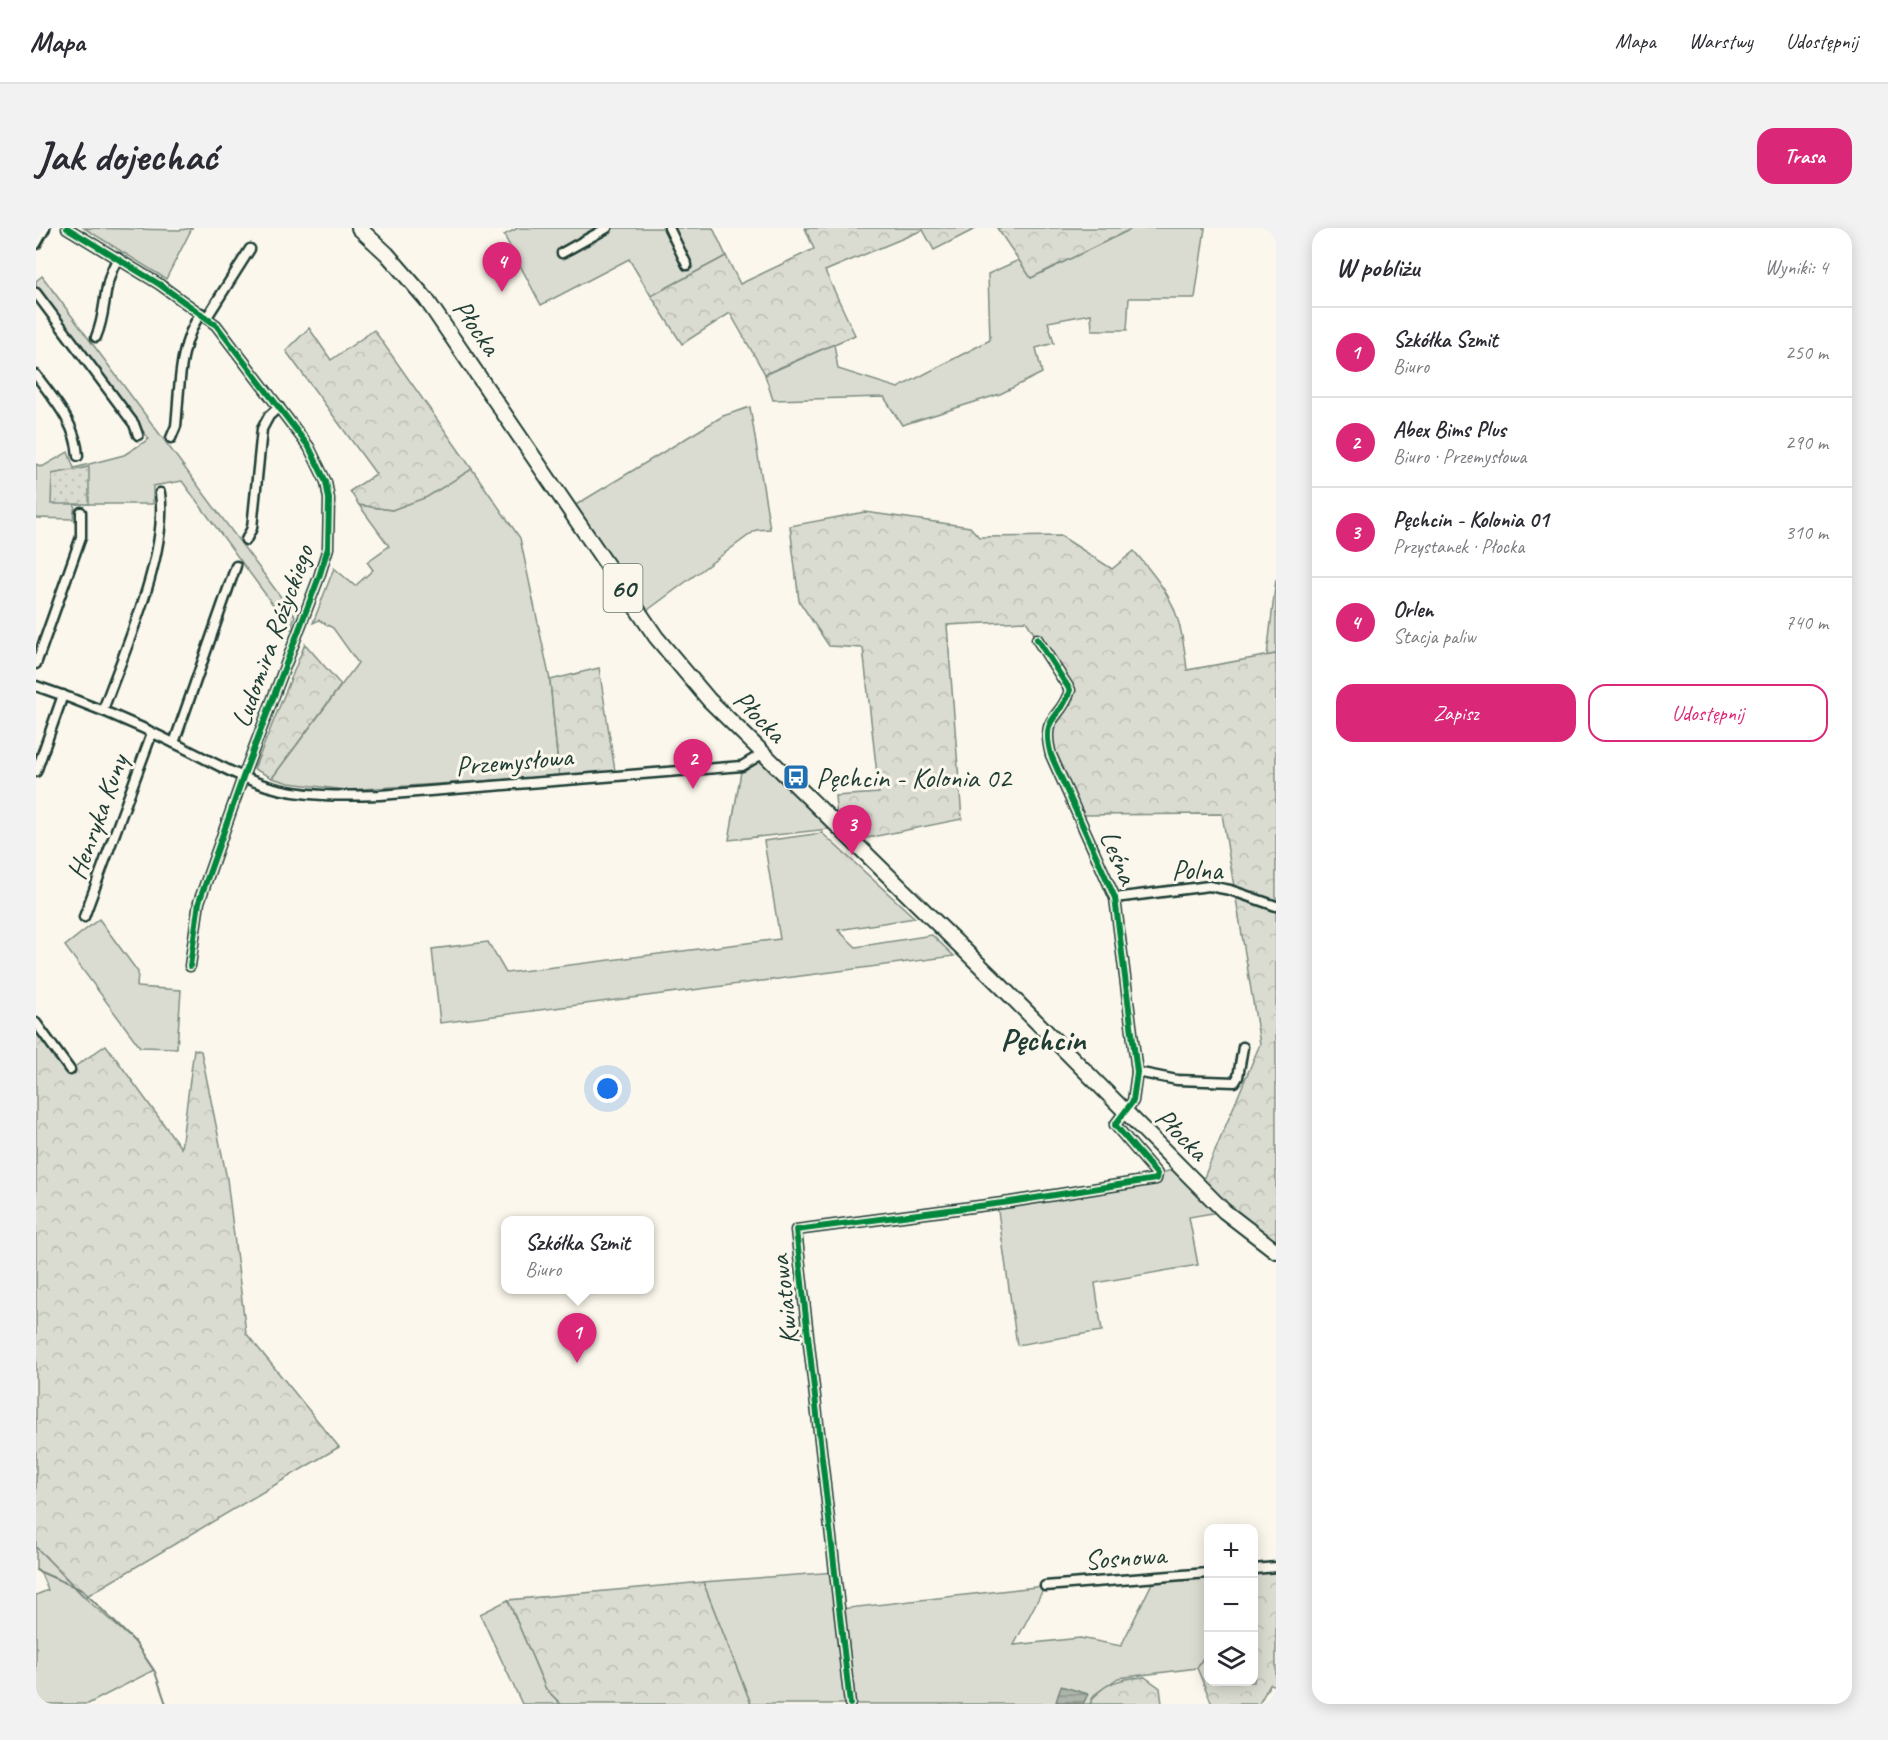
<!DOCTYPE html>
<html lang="pl">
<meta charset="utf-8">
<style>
body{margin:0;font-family:Caveat,sans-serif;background:#f2f2f3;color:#2b2b33}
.controls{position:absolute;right:18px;bottom:18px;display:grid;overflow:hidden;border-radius:12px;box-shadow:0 3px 15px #0003}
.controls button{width:54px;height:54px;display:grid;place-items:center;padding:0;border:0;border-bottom:2px solid #e1e1e2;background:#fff;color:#2b2b33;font:30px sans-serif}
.you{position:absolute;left:572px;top:861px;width:21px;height:21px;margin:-15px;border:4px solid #fff;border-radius:50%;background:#1a73e8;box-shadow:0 0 0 9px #1a73e833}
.badge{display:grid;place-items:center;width:39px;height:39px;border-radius:50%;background:#db2777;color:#fff;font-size:20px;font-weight:700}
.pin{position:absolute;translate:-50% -50px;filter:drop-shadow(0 2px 3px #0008)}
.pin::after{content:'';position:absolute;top:32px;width:21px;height:18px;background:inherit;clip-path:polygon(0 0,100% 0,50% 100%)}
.popup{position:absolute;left:465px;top:988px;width:153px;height:78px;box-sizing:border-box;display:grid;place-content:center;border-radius:12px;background:#fff;filter:drop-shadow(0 2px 4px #0005);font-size:20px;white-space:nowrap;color:#7c7c81}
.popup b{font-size:22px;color:#2b2b33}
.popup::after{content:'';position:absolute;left:50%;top:100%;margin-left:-12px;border:12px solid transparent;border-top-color:#fff}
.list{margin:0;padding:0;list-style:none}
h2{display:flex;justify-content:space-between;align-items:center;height:78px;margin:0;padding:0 24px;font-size:26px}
h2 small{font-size:20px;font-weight:400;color:#7c7c81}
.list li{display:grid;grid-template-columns:39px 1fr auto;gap:18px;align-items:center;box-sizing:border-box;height:90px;padding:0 24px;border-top:2px solid #e1e1e2}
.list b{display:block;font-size:22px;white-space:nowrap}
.list p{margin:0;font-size:20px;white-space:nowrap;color:#7c7c81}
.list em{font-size:20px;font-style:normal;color:#7c7c81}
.actions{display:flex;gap:12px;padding:18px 24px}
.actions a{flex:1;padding:14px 0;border:2px solid #db2777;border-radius:18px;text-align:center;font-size:21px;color:#db2777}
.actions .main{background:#db2777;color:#fff}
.icon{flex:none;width:33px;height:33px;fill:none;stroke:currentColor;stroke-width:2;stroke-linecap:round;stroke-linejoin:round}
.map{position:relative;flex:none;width:1240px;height:1476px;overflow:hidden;border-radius:18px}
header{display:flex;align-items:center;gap:36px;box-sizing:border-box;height:84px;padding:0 30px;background:#fff;border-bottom:2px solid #e1e1e2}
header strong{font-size:28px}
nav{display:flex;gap:33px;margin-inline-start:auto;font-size:21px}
.intro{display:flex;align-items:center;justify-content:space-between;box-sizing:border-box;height:144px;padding:0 36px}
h1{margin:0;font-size:42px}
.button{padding:15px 27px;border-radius:18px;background:#db2777;color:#fff;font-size:21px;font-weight:700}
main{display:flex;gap:36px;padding:0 36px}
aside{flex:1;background:#fff;border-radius:18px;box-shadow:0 3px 15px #0003}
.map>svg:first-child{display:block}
</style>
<header>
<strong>Mapa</strong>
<nav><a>Mapa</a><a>Warstwy</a><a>Udostępnij</a></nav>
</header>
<div class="intro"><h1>Jak dojechać</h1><a class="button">Trasa</a></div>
<main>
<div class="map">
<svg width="1240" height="1476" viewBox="0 0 1240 1476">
<defs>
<pattern id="forest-crowns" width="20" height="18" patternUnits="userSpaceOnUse" patternTransform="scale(1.5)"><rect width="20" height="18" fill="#dbdcd1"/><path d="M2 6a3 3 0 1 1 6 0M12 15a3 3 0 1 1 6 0" fill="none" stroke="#bcbeb4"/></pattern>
<pattern id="park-dots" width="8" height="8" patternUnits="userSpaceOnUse" patternTransform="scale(1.5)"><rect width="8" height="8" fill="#dbdcd1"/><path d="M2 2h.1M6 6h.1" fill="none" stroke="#bcbeb4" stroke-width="1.8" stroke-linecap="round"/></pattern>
<pattern id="water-rules" width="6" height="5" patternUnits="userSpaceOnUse" patternTransform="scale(1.5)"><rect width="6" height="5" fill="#adb4aa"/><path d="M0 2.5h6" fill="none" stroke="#8c948b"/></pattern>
</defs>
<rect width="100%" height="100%" fill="#fbf7ec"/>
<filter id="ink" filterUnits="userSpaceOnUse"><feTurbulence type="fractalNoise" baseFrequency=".0167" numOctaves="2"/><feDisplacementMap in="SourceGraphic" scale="12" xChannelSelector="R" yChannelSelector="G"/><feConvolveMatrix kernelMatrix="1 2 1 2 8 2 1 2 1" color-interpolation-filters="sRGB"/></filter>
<g filter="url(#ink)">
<g fill="#dbdcd1" stroke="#7d8c82" stroke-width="1.5">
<polygon points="48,0 144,2 156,0 130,51"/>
<polygon points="482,0 677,0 690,28 615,68 593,31 505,77 468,7"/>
<polygon points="1097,0 1169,0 1159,70 1093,70 1091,102 1056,102 1055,86 1012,94 1018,115 1000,120 1006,145 964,166 866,197 848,169 737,172 729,147 798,116 802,141 862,160 954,112 952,46 983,32 995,50"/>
<polygon points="6,48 259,388 255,401 146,253 117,258 117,276 39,276 37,291 0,290 0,236 6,239 32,224 38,240 88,227 113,211 0,59 0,53"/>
<polygon points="714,179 734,301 720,302 605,387 533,281 687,188"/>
<polygon points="436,241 484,310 514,452 523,548 311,562 253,555 236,550 322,435 297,400 283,392 277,395 298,340 319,358 337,342 331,334 353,318 323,277 356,282"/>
<polygon points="1240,351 1240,426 1231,428"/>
<polygon points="726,526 802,600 693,612 706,538"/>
<polygon points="786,605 879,690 802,702 820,719 896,707 918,728 404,795 396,721 452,714 470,745 744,711 728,613"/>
<polygon points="63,691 102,744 101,759 145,762 141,820 104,819 29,718"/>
<polygon points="1144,940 1188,983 1153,989 1162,1037 1059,1055 1066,1103 981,1117 961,976 1116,954 1121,946"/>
<polygon points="0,1319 48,1369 98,1413 118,1442 52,1476 0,1476 0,1367 12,1362 5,1346 0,1342"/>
<polygon points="800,1344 804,1381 1009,1358 978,1417 1044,1410 1085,1418 1119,1349 1172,1345 1172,1422 1161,1440 1082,1450 1058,1467 1054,1476 715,1476 667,1354"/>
<polygon points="472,1372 510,1461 525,1476 486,1476 444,1386"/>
</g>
<g fill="url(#forest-crowns)" stroke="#7d8c82" stroke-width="1.5">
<polygon points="769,0 941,0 898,22 887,2 789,43 819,107 729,146 694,85 646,116 615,68 690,28 704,56 778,21"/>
<polygon points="961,0 1097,0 995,50"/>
<polygon points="273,100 295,132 338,102 436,241 391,269 356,282 323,277 314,263 340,246 250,123"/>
<path d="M829,284l105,15 9,10 82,-1 51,33 22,-18c38,45 47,60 53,119l89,-16v597l-76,-64 60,-143 -38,-230 -144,1 -32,-76 24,-49 -44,-69 -79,4 15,194 -110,22 -14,-13 -3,-32 44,-3 -16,-145 -34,-2 -30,-45 -9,-75z"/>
<polygon points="269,416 305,457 236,550 218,541"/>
<polygon points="563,440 579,543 523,548 514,452"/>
<polygon points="0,795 34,842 70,817 145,920 158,821 165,823 191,951 210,1105 303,1219 49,1369 0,1319"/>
<polygon points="1240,1339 1240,1458 1234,1456 1223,1476 1176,1476 1161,1440 1172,1422 1172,1454 1218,1454 1218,1347 1221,1341"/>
<polygon points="667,1354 715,1476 525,1476 510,1461 472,1372"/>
<path d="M1109,1449l15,11 2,16h-72c11,-22 33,-26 55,-27z"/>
</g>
<polygon fill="url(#park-dots)" stroke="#7d8c82" stroke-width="1.5" points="53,239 53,276 15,276 16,246"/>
<polygon fill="url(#water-rules)" stroke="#74847b" stroke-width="1.5" points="1025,1458 1052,1466 1047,1476 1020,1474"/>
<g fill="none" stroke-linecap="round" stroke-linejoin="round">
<polyline stroke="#74847b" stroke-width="2" points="0,1342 46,1362 99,1414 119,1444 130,1476"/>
<defs>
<g id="street">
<polyline points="31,0 123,56 180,97 273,219 290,254 293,271 292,320 283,349 207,549 163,674 154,738"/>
<polyline points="633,0 651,37"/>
<polyline points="0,16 9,0"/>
<polyline points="526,25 571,0"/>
<polyline points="0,65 98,196 102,207"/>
<polyline points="171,89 214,21"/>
<path d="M60,109c12,-28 5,-50 22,-79"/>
<path d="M0,147c18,25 40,48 42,81"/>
<path d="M135,210l5,-12c4,-38 2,-81 25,-113"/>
<polyline points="210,312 216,300 226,201 233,188 243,179"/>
<polyline points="0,436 45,309 45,284"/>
<path d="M0,458c48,16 94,35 140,58 29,14 59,32 91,42 35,11 77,10 113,9l362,-29 20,-12"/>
<path d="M67,482c21,-59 66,-156 57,-217"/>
<polyline points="138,515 200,338"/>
<polyline points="0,544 27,467"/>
<polyline points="1079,670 1173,658 1194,662 1240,678"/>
<polyline points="48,689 116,505"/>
<polyline points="0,795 34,842"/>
<polyline points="1101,844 1141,852 1199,854 1202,849 1207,819"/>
<polyline points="1218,1341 1240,1339"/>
<polyline points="1009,1358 1172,1345"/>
<path d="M814,1476l-54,-474 214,-28 146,-23 1,-5 -42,-49 18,-24 4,-29 -22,-174 -64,-143c-11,-41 10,-34 19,-65l-33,-51"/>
</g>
<polyline id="primary" points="323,0 351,26 390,71 620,409 673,472 964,757 1188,983 1240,1023"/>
</defs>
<use href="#street" stroke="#1f3d34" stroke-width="13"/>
<use href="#primary" stroke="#1f3d34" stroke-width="18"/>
<use href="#street" stroke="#fbf7ec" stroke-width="8"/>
<use href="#primary" stroke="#fbf7ec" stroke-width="14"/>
<defs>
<g id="cycleway">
<polyline points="31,0 123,56 180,97 273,219 290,254 293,271 292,320 283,349 207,549 163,674 154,738"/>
<path d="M814,1476l-54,-474 214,-28 146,-23 1,-5 -42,-49 18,-24 4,-29 -22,-174 -64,-143c-11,-41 10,-34 19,-65l-33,-51"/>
</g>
</defs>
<use href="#cycleway" stroke="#fbf7ec" stroke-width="10"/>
<use href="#cycleway" stroke="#00873e" stroke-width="6"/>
</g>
</g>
<defs>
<symbol id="bus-square" viewBox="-11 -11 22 22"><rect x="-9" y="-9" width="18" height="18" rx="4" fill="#1f6fb2" stroke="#fbf7ec"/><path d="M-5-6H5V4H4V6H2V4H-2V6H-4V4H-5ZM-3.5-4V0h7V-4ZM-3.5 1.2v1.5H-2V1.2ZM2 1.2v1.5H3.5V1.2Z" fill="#fff"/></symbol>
</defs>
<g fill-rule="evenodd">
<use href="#bus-square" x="745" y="534" width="30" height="30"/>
</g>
<g text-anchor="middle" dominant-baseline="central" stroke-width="6" stroke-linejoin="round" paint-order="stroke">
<rect fill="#fbf7ec" stroke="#61756b" stroke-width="1.5" x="567.5" y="336" width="39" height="48" rx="4.5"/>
<g font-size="27" font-weight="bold" fill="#1f3d34">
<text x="587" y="360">60</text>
</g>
<g font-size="28" fill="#1f3d34" stroke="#fbf7ec">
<text transform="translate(441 99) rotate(55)">Płocka</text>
<text transform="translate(236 408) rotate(-70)">Ludomira Różyckiego</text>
<text transform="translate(724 488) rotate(45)">Płocka</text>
<text transform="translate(478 533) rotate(-5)">Przemysłowa</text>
<text transform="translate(61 589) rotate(-70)">Henryka Kuny</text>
<text transform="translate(1083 629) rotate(67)">Leśna</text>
<text x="1161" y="641">Polna</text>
<text transform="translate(1146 906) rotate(45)">Płocka</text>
<text transform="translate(748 1072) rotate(-97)">Kwiatowa</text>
<text transform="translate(1089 1329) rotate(-4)">Sosnowa</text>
</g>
<g font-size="28" fill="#1f3d34" stroke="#fbf7ec" text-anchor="start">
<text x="780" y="549">Pęchcin - Kolonia 02</text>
</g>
<g font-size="32" font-weight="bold" fill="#1f3d34" stroke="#fbf7ec">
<text x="1007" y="811">Pęchcin</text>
</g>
</g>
</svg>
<div class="controls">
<button>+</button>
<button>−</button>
<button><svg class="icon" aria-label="layers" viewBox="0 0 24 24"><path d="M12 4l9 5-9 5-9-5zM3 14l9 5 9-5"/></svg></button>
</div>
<div class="you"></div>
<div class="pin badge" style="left:541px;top:1135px">1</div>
<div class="popup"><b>Szkółka Szmit</b>Biuro</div>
<div class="pin badge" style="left:657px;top:561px">2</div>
<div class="pin badge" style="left:816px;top:627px">3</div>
<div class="pin badge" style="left:466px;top:64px">4</div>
</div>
<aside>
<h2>W pobliżu<small>Wyniki: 4</small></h2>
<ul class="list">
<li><span class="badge">1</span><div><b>Szkółka Szmit</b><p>Biuro</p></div><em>250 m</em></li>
<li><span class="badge">2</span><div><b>Abex Bims Plus</b><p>Biuro · Przemysłowa</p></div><em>290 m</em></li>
<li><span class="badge">3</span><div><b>Pęchcin - Kolonia 01</b><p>Przystanek · Płocka</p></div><em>310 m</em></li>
<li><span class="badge">4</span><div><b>Orlen</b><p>Stacja paliw</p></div><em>740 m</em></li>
</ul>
<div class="actions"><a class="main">Zapisz</a><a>Udostępnij</a></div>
</aside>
</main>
